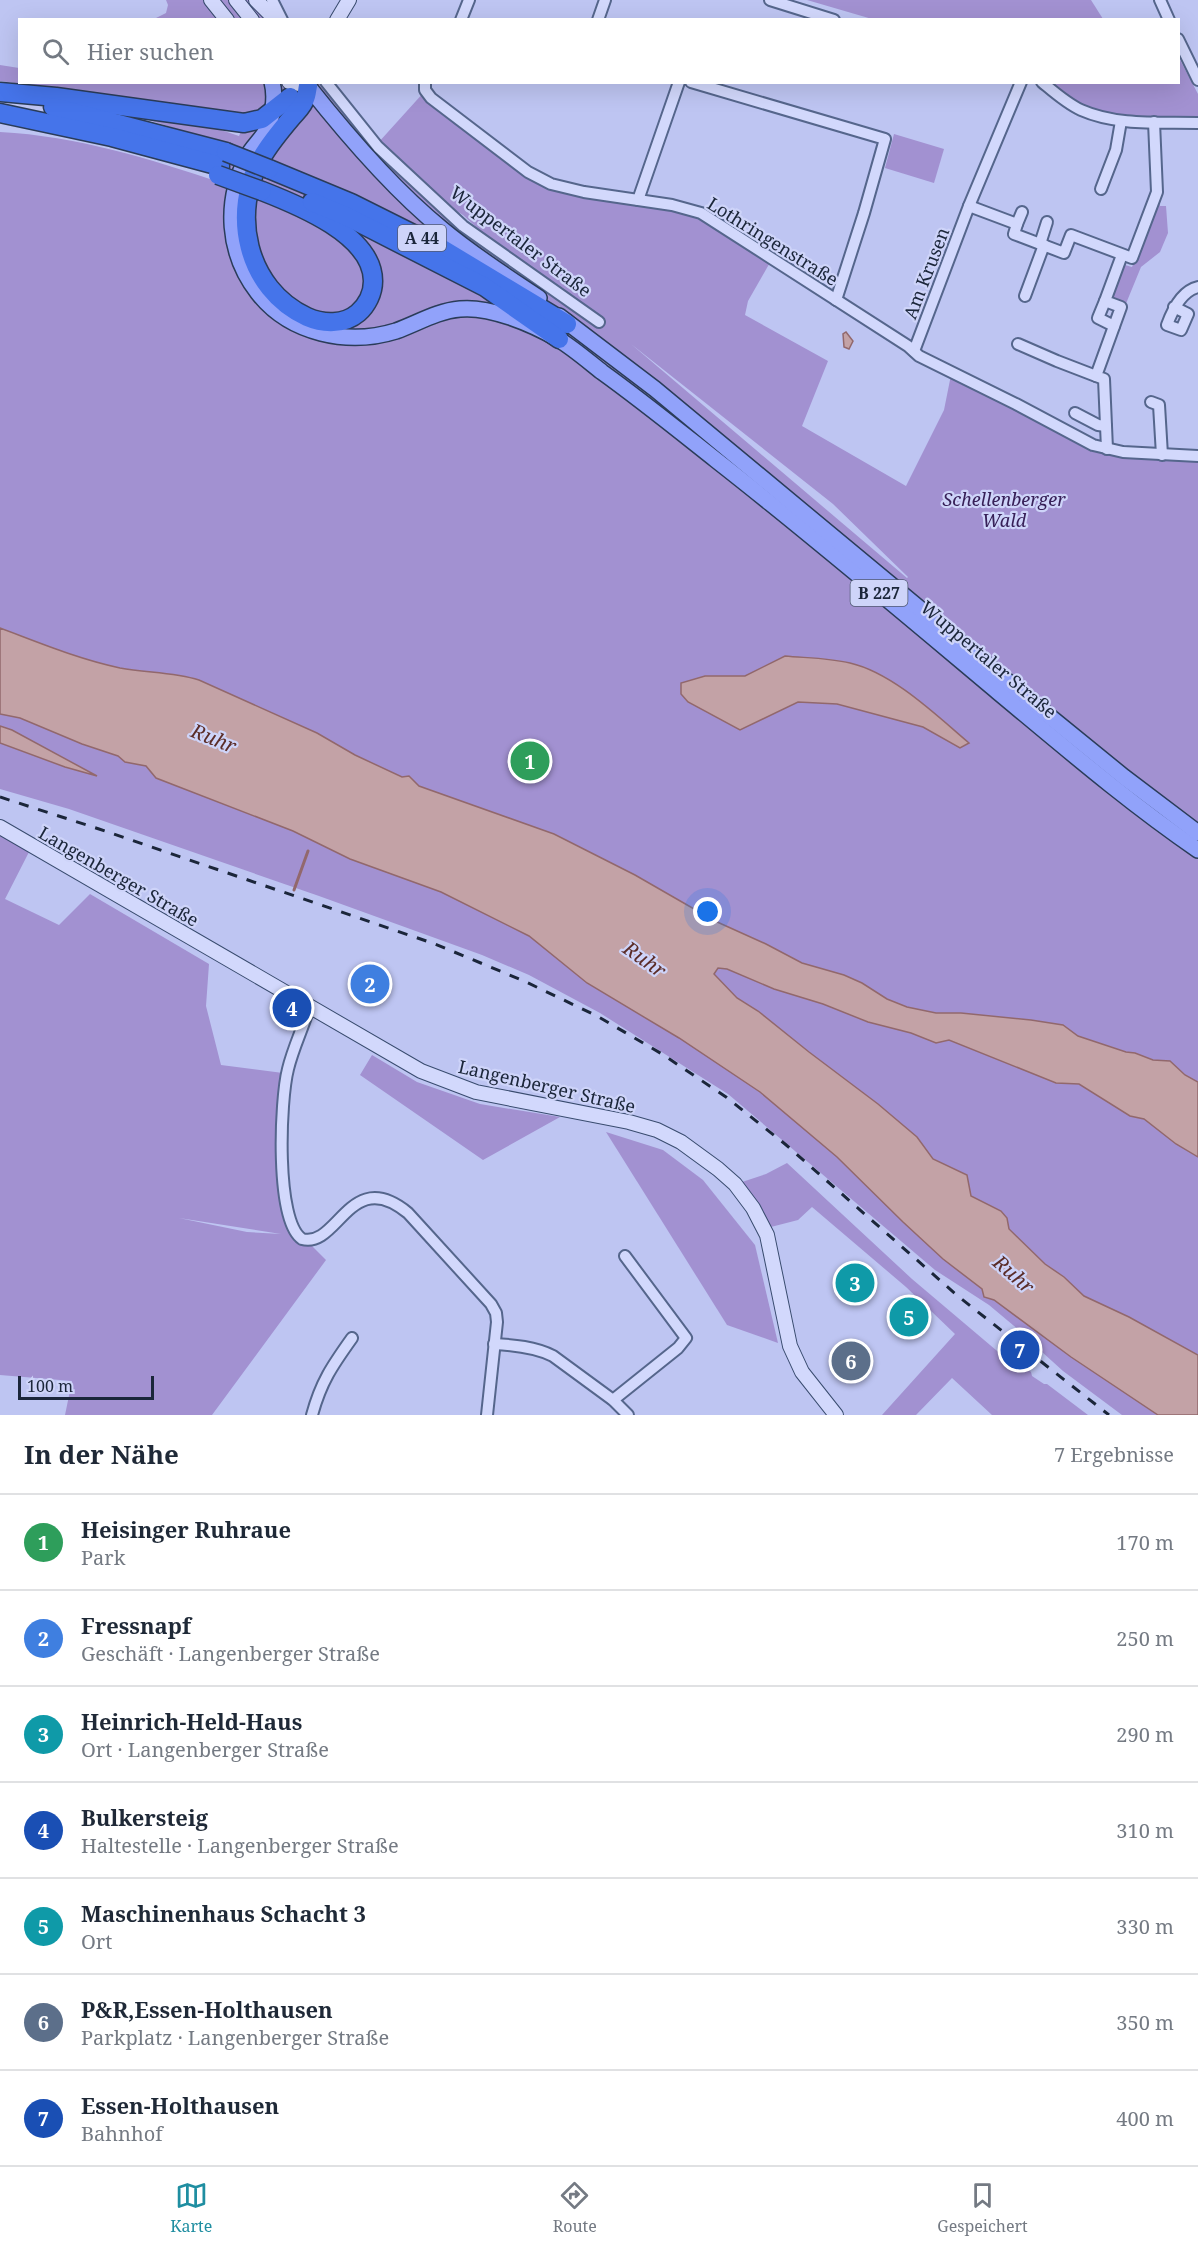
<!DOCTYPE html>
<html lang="de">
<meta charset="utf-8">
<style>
body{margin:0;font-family:"Noto Serif",serif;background:#f6f6f7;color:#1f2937}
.scale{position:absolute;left:18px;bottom:15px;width:136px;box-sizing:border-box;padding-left:6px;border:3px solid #1b263a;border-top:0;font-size:16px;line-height:21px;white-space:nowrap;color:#1b263a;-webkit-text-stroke:4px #ced4f9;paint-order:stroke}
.you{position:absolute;left:708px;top:912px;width:21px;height:21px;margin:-15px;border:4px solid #fff;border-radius:50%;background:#1a73e8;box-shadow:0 0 0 9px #1a73e833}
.badge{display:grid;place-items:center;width:39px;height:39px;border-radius:50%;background:#1f8ea1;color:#fff;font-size:20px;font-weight:700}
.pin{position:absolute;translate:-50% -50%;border:3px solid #fff;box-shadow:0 2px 6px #0006}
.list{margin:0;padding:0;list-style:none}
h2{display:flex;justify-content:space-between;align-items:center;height:78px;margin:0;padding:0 24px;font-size:26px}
h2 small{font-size:20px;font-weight:400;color:#747a83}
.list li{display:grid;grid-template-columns:39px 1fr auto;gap:18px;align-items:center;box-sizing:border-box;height:96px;padding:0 24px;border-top:2px solid #e0e1e3}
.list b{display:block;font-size:22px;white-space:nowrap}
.list p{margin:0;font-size:20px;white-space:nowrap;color:#747a83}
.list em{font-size:20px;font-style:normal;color:#747a83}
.icon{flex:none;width:33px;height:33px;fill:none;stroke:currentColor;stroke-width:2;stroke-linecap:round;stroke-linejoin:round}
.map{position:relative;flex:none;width:1198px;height:1415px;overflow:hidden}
.search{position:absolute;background:#fff;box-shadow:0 6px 24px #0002;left:18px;right:18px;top:18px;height:66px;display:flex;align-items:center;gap:15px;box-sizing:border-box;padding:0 21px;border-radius:0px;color:#747a83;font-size:22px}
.sheet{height:750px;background:#fff}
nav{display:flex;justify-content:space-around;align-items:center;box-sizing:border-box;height:84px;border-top:2px solid #e0e1e3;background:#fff;font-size:16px;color:#747a83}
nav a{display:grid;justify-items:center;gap:3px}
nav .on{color:#1f8ea1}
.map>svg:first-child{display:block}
</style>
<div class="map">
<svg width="1198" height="1415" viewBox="0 0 1198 1415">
<rect width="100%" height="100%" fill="#bec5f2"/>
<g fill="#a291d1" fill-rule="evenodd">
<polygon points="166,0 260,0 276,20 152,20 166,13 168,5"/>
<polygon points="807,0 1091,0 1103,19 872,19"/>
<polygon points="1179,58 1198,94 1198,119 1107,115 1073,101 1048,83 1178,82"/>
<path d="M0,65l19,3 1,14 304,1 93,105 70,49 -24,-22 -30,-19 -55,-53 47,-52 112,89 162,36 73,43 -24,42 -3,14 83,46 -26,65 104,60 38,-76 7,-35 141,71 106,12v957h-76l-59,-44 -21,-19 -3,-5 -50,-42 -54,-35 -207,-176 -128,-81 -71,-38 -47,-20 -163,-59 -250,-87 -69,-20v-657c77,4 150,27 222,51l13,-36 -93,-29 2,-3 68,12 27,9 9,-21 -248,-34zM631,344l202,160 75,73 -1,1z"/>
<polygon points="894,134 944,149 934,183 885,168"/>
<polygon points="1159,200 1160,206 1166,206 1168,233 1160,252 1141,267 1125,306 1111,300 1125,265 1132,267"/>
<path d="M0,833l29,19 -24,47 54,26 31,-31 119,70 -3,42 15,59 62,8 1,132 26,39 16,16 -114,155h-147l7,-34 -72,-6zM179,1218l102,16 -34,-2z"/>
<polygon points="372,1055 417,1082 480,1104 560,1117 483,1160 360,1075"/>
<polygon points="606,1132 663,1150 703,1180 755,1245 778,1343 727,1325"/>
<polygon points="787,1163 912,1279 1003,1356 1012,1356 1031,1372 1032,1376 1044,1384 1047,1384 1088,1415 992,1415 952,1378 916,1415 882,1415 955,1334 906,1287 812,1207 798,1220 767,1228 736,1184 766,1174"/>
</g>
<g fill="#c3a2a6" stroke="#92686c" stroke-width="1.5">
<polygon points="846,332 853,341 849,349 844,347 843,334"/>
<path d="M0,628c40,15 78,31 120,40 27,5 53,4 79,12l118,53 38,22 47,22 7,-1 10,10 135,48 81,41 80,46 51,23 36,19 42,12 18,8 25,16 20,8 29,6h25l70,7 32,5 15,11 48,16 9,1 18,7 17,1 15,14 13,7v75l-22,-13 -32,-25 -14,-3 -51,-32 -23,-1 -107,-43 -13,3 -25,-10 -43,-11 -45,-18 -49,-15 -47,-20 -9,-1 -4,6 23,24 21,13 51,41 69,52 39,33 16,22 34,16 4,21 30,15 6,7 2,11 36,35 19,13 20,19 45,21 69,38v60h-40l-87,-58 -77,-57 -10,-3 -2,-8 -39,-30 -40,-37 -66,-65 -77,-65 -81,-54 -92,-55 -58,-47 -88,-44 -91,-33 -57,-28 -137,-53 -10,-12 -21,-4 -7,-6 -36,-12 -62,-26 -20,-4z"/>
<path d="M785,656c22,2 44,2 65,7 43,10 86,52 119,80l-9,5 -37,-21 -86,-23 -39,-2 -58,28 -52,-28 -7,-8v-11l24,-7h40z"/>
<polygon points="0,726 12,730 97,776 65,767 0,743"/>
</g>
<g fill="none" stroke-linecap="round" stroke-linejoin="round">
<polyline stroke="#92686c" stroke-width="3" points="294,890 308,851"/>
<defs>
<g id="street">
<polyline points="272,0 282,20"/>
<polyline points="770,0 834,20"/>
<polyline points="1160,0 1169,20"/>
<polyline points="461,20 469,0"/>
<polyline points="598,20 605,0"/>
<polyline points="1178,39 1198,80"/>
<polyline points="326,82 378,147 463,226 599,322"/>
<polyline points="425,82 425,90 431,98 528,172 551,184 584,192 672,205 701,213 908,346 919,356 1016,404 1093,445 1123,452 1198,456"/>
<polyline points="691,82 885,139 864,213 836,300"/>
<path d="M1042,82c12,10 24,21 39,28 36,16 79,12 117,13"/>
<polyline points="1101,189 1116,150 1121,121"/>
<polyline points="638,200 679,82"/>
<polyline points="969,206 1017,224 1014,234 1064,253 1071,235 1132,258 1157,192 1154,122"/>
<polyline points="1017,224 1022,212"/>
<polyline points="1040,244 1047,222"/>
<polyline points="1025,296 1044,245"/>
<polyline points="1105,301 1098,318 1114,326"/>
<path d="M1174,307l14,7 -7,16 -14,-5c5,-14 14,-34 31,-38"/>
<polyline points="1018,344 1057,361 1096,376"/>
<polyline points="914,351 969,206 1021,82"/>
<polyline points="1151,402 1159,405 1162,455"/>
<polyline points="1075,413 1098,425 1106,426"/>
<polyline points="1107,449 1104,379 1096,376 1121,307 1105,301 1122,255"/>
<path d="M309,1008c-6,20 -16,40 -21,61 -8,31 -13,152 14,170 36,10 48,-74 106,-26l83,91 5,9 1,9 -10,93"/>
<path d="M494,1344c20,1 41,3 59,12l60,44 15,15"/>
<polyline points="613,1400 678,1348 686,1338 625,1256"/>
<path d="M312,1415c9,-33 20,-49 40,-77"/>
</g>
<g id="secondary">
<polyline points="211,0 227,20"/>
<polyline points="236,0 252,20"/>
<polyline points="256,0 276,20"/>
<polyline points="337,20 349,0"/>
<polyline points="289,82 308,86"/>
<polyline points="0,827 421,1071 476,1092 629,1122 657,1130 681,1142 718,1169 735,1184 753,1208 767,1235 790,1346 802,1372 836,1415"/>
</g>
<g id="primary">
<path d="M272,82c4,15 1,34 -5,47 -5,10 -15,18 -20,28 -23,45 -20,96 11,136 32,41 90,53 138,38 22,-8 41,-20 64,-22 30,-3 72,15 98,30 15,9 30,22 44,33 39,28 76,58 114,88 96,75 189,154 282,232 65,54 130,110 200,158"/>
<path d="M308,86c38,48 87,105 134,143 31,26 64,47 97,69"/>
<polyline points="559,316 655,389 1049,716 1124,777 1198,833"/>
</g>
<g id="highway">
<polyline points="0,92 56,97 244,123 262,119 290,97"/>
<polyline points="53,107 226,152"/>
<polyline points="0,113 112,137 220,166"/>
<polyline points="269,169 351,203 439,247 567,324"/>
<path d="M262,191c36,14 111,44 111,90 0,12 -6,24 -15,32 -14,12 -35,11 -51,4 -61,-28 -77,-105 -45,-160 8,-14 19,-27 30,-40 4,-5 11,-11 13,-18 2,-4 2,-9 3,-13"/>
<polyline points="312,202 346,216 485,287 559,339"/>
</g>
</defs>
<use href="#street" stroke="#55668c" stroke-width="14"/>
<use href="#secondary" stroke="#384b6e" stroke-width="16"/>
<use href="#primary" stroke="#2a3c59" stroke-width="18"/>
<use href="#highway" stroke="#2a3c59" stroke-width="21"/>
<use href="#street" stroke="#d2d8fc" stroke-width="10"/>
<use href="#secondary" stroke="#d2d8fc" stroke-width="14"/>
<use href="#primary" stroke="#91a2fa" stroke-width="15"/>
<use href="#highway" stroke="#4574ea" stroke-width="18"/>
<polyline stroke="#1b263a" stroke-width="3" stroke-dasharray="10 10" stroke-linecap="butt" points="0,797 99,829 435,944 524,981 597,1016 662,1054 726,1097 785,1144 959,1297 1109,1415"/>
<defs>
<g id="highway-bridge">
<polyline points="226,152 269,169"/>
<polyline points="218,175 262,191"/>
</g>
</defs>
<use href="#highway-bridge" stroke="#2a3c59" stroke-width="21" stroke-linecap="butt"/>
<use href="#highway-bridge" stroke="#4574ea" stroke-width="18"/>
</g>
<g text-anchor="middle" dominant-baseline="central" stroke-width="4.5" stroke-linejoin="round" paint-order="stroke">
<g fill="#ced4f9" stroke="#515a73" stroke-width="1.5">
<rect x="398" y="225" width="48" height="26" rx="4.5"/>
<rect x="850.5" y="580" width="57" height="26" rx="4.5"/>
</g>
<g font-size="16" font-weight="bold" fill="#1b263a">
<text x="422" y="238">A 44</text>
<text x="879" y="593">B 227</text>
</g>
<g font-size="18" fill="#1b263a" stroke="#ced4f9">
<text transform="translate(521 241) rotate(37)">Wuppertaler Straße</text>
<text transform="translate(773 241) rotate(32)">Lothringenstraße</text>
<text transform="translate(926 273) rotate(-69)">Am Krusen</text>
<text transform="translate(989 659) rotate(40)">Wuppertaler Straße</text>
<text transform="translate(119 876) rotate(30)">Langenberger Straße</text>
<text transform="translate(547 1086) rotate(13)">Langenberger Straße</text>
</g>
<g font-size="18" font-style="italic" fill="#372058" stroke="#ced4f9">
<text x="1004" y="499">Schellenberger<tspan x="1004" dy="21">Wald</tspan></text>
</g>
<g font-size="20" font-style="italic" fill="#5b2d29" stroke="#ced4f9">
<text transform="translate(214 738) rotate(22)">Ruhr</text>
<text transform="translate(645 959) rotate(35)">Ruhr</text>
<text transform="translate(1014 1274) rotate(41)">Ruhr</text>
</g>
</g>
</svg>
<div class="scale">100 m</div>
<div class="you"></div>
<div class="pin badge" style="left:530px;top:761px;background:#2e9e5b">1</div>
<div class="pin badge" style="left:370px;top:984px;background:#3f7fe0">2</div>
<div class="pin badge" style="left:855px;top:1283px;background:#0f9aa8">3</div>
<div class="pin badge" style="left:292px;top:1008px;background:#1a4fb4">4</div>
<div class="pin badge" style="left:909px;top:1317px;background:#0f9aa8">5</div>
<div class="pin badge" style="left:851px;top:1361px;background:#5c6f8a">6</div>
<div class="pin badge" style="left:1020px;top:1350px;background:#1a4fb4">7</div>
<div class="search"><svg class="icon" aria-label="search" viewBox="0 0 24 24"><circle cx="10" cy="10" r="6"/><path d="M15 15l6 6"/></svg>Hier suchen</div>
</div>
<section class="sheet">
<h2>In der Nähe<small>7 Ergebnisse</small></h2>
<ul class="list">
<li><span class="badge" style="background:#2e9e5b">1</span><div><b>Heisinger Ruhraue</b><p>Park</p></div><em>170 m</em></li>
<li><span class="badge" style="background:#3f7fe0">2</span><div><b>Fressnapf</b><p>Geschäft · Langenberger Straße</p></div><em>250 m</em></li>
<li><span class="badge" style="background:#0f9aa8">3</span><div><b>Heinrich-Held-Haus</b><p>Ort · Langenberger Straße</p></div><em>290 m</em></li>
<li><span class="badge" style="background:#1a4fb4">4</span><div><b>Bulkersteig</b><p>Haltestelle · Langenberger Straße</p></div><em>310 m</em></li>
<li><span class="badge" style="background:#0f9aa8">5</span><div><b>Maschinenhaus Schacht 3</b><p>Ort</p></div><em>330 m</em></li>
<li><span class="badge" style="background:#5c6f8a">6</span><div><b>P&amp;R,Essen-Holthausen</b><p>Parkplatz · Langenberger Straße</p></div><em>350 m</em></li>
<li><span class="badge" style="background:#1a4fb4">7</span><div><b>Essen-Holthausen</b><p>Bahnhof</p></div><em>400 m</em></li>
</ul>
</section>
<nav>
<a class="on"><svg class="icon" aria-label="map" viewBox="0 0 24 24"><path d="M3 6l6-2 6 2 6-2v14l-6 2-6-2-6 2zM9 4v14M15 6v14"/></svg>Karte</a>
<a><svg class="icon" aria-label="directions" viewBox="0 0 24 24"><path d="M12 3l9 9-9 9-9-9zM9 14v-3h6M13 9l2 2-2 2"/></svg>Route</a>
<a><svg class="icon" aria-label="saved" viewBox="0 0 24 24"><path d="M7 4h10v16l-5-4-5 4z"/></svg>Gespeichert</a>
</nav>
